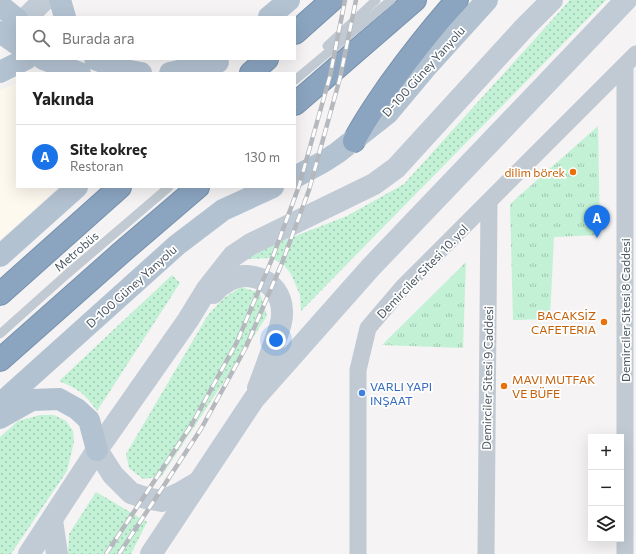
<!DOCTYPE html>
<html lang="tr">
<meta charset="utf-8">
<style>
body{margin:0;font-family:Commissioner,sans-serif;background:#f6f6f6;color:#222}
.controls{position:absolute;right:12px;bottom:12px;display:grid;overflow:hidden;border-radius:0px;box-shadow:0 4px 16px #0002}
.controls button{width:36px;height:36px;display:grid;place-items:center;padding:0;border:0;border-bottom:1px solid #e0e0e0;background:#fff;color:#222;font:20px sans-serif}
.you{position:absolute;left:276px;top:340px;width:14px;height:14px;margin:-10px;border:3px solid #fff;border-radius:50%;background:#1a73e8;box-shadow:0 0 0 6px #1a73e833}
.badge{display:grid;place-items:center;width:26px;height:26px;border-radius:50%;background:#1a73e8;color:#fff;font-size:13px;font-weight:700}
.pin{position:absolute;translate:-50% -33px;filter:drop-shadow(0 1px 2px #0008)}
.pin::after{content:'';position:absolute;top:21px;width:14px;height:12px;background:inherit;clip-path:polygon(0 0,100% 0,50% 100%)}
.list{margin:0;padding:0;list-style:none}
h2{display:flex;justify-content:space-between;align-items:center;height:52px;margin:0;padding:0 16px;font-size:17px}
h2 small{font-size:13px;font-weight:400;color:#767676}
.list li{display:grid;grid-template-columns:26px 1fr auto;gap:12px;align-items:center;box-sizing:border-box;height:64px;padding:0 16px;border-top:1px solid #e0e0e0}
.list b{display:block;font-size:15px;white-space:nowrap}
.list p{margin:0;font-size:13px;white-space:nowrap;color:#767676}
.list em{font-size:13px;font-style:normal;color:#767676}
.icon{flex:none;width:22px;height:22px;fill:none;stroke:currentColor;stroke-width:2;stroke-linecap:round;stroke-linejoin:round}
.map{position:relative;flex:none;width:636px;height:554px;overflow:hidden}
.search{position:absolute;background:#fff;box-shadow:0 4px 16px #0002;left:16px;top:16px;width:280px;height:44px;display:flex;align-items:center;gap:10px;box-sizing:border-box;padding:0 14px;border-radius:0px;color:#767676;font-size:15px}
.panel{position:absolute;background:#fff;box-shadow:0 4px 16px #0002;left:16px;top:72px;width:280px;height:116px;border-radius:0px}
.map>svg:first-child{display:block}
</style>
<div class="map">
<svg width="636" height="554" viewBox="0 0 636 554">
<defs>
<pattern id="grass-dots" width="8" height="8" patternUnits="userSpaceOnUse"><rect width="8" height="8" fill="#c3f1d5"/><path d="M2 2h.1M6 6h.1" fill="none" stroke="#a0c6b0" stroke-width="1.8" stroke-linecap="round"/></pattern>
<pattern id="park-tufts" width="24" height="20" patternUnits="userSpaceOnUse"><rect width="24" height="20" fill="#c3f1d5"/><path d="M3 7l-1-3M5 7V3M7 7l1-3M15 17l-1-3M17 17v-4M19 17l1-3" fill="none" stroke="#a0c6b0"/></pattern>
</defs>
<rect width="100%" height="100%" fill="#f5f3f3"/>
<polygon fill="#fdf9ef" points="17,83 17,187 59,187 0,240 0,90"/>
<g fill="url(#grass-dots)">
<polygon points="570,0 606,0 301,311 300,295 291,274 283,264 271,258 247,259 272,245 347,216 404,184"/>
<path d="M172,275l8,8 -83,128c-12,-18 -19,-22 -38,-30z"/>
<polygon points="241,287 260,293 267,316 161,477 143,479 129,468 126,454 208,315 224,298"/>
<polygon points="40,415 54,415 66,421 73,431 74,442 67,471 11,554 0,554 0,437 18,421"/>
<polygon points="96,492 147,522 131,554 68,554 69,534"/>
</g>
<g fill="url(#park-tufts)">
<polygon points="598,126 600,235 554,237 550,319 513,320 510,204"/>
<polygon points="466,262 463,348 382,345"/>
</g>
<g fill="none" stroke-linecap="round" stroke-linejoin="round">
<defs>
<g id="highway">
<polyline points="295,33 332,0"/>
<polyline points="251,73 267,59"/>
<polyline points="295,104 415,0"/>
<path d="M354,141c10,-20 23,-38 36,-57 21,-29 43,-57 67,-84"/>
<polyline points="0,294 120,187"/>
<polyline points="0,360 122,252 198,187"/>
</g>
</defs>
<use href="#highway" stroke="#7690ad" stroke-width="24"/>
<g stroke="#c1cad2" stroke-width="9">
<polyline points="327,46 376,0"/>
<polyline points="295,80 391,0"/>
<polyline points="0,334 66,275 169,187"/>
</g>
<g stroke="#c1cad2" stroke-width="17">
<polyline points="625,66 625,554"/>
<polyline points="358,554 358,370 368,328 403,287 636,54"/>
<polyline points="486,554 489,202"/>
</g>
<g stroke="#c1cbd6" stroke-width="22">
<polyline points="27,17 44,0"/>
<path d="M213,293c11,-12 24,-20 41,-16 18,4 29,19 28,38 0,9 -5,20 -8,29 -5,15 -10,29 -16,44"/>
<polyline points="97,450 113,475 131,493 146,498 162,501 180,493 197,483"/>
<polyline points="52,520 57,554"/>
<polyline points="29,554 97,450 188,320 207,289 233,256 251,244 374,184 396,168 524,28 552,0"/>
<polyline points="151,554 254,399 371,267 626,0"/>
</g>
<g stroke="#b3c2d1" stroke-width="22">
<polyline points="60,0 65,17"/>
<polyline points="2,7 17,19"/>
<polyline points="269,17 289,0"/>
<polyline points="0,32 17,44"/>
<polyline points="43,59 80,73"/>
<polyline points="95,59 120,69 141,73"/>
<polyline points="0,72 26,59"/>
<polyline points="170,73 218,62"/>
<polyline points="295,177 323,162 337,153 388,113 429,64 487,0"/>
<polyline points="0,256 77,187"/>
<polyline points="0,404 177,245 223,210 273,187"/>
<polyline points="0,418 32,400 59,399 77,409 89,420 97,450"/>
</g>
<use href="#highway" stroke="#8ba5c1" stroke-width="22"/>
<defs>
<g id="rail">
<polyline points="106,554 192,424 237,342 272,259 299,186 330,76 345,0"/>
<polyline points="119,554 201,429 246,347 282,263 309,190 340,78 356,0"/>
</g>
</defs>
<use href="#rail" stroke="#b5b8bd" stroke-width="4.5"/>
<use href="#rail" stroke="#fff" stroke-width="3" stroke-dasharray="9" stroke-linecap="butt"/>
</g>
<g fill="#e8710a" stroke="#fff" stroke-width="1.5">
<circle cx="573" cy="172" r="4"/>
<circle cx="604" cy="322" r="4"/>
<circle cx="504" cy="386" r="4"/>
</g>
<circle fill="#3f7fe0" stroke="#fff" stroke-width="1.5" cx="362" cy="393" r="4"/>
<g text-anchor="middle" dominant-baseline="central" stroke-width="3.5" stroke-linejoin="round" paint-order="stroke">
<g font-size="12" fill="#4a5661" stroke="#fff">
<text transform="translate(423 71) rotate(-48)">D-100 Güney Yanyolu</text>
<text transform="translate(76 251) rotate(-41)">Metrobüs</text>
<text transform="translate(422 271) rotate(-46)">Demirciler Sitesi 10. yol</text>
<text transform="translate(131 286) rotate(-42)">D-100 Güney Yanyolu</text>
<text transform="translate(625 310) rotate(-90)">Demirciler Sitesi 8 Caddesi</text>
<text transform="translate(487 378) rotate(-89)">Demirciler Sitesi 9 Caddesi</text>
</g>
<g font-size="12" fill="#c56008" stroke="#fff" text-anchor="end">
<text x="565" y="172">dilim börek</text>
<text x="596" y="315">BACAKSİZ<tspan x="596" dy="14">CAFETERIA</tspan></text>
<text x="512" y="379" text-anchor="start">MAVI MUTFAK<tspan x="512" dy="14">VE BÜFE</tspan></text>
</g>
<g font-size="12" fill="#366cbe" stroke="#fff" text-anchor="start">
<text x="370" y="386">VARLI YAPI<tspan x="370" dy="14">INŞAAT</tspan></text>
</g>
</g>
</svg>
<div class="controls">
<button>+</button>
<button>−</button>
<button><svg class="icon" aria-label="layers" viewBox="0 0 24 24"><path d="M12 4l9 5-9 5-9-5zM3 14l9 5 9-5"/></svg></button>
</div>
<div class="you"></div>
<div class="pin badge" style="left:597px;top:238px">A</div>
<div class="search"><svg class="icon" aria-label="search" viewBox="0 0 24 24"><circle cx="10" cy="10" r="6"/><path d="M15 15l6 6"/></svg>Burada ara</div>
<section class="panel">
<h2>Yakında<small></small></h2>
<ul class="list">
<li><span class="badge">A</span><div><b>Site kokreç</b><p>Restoran</p></div><em>130 m</em></li>
</ul>
</section>
</div>
